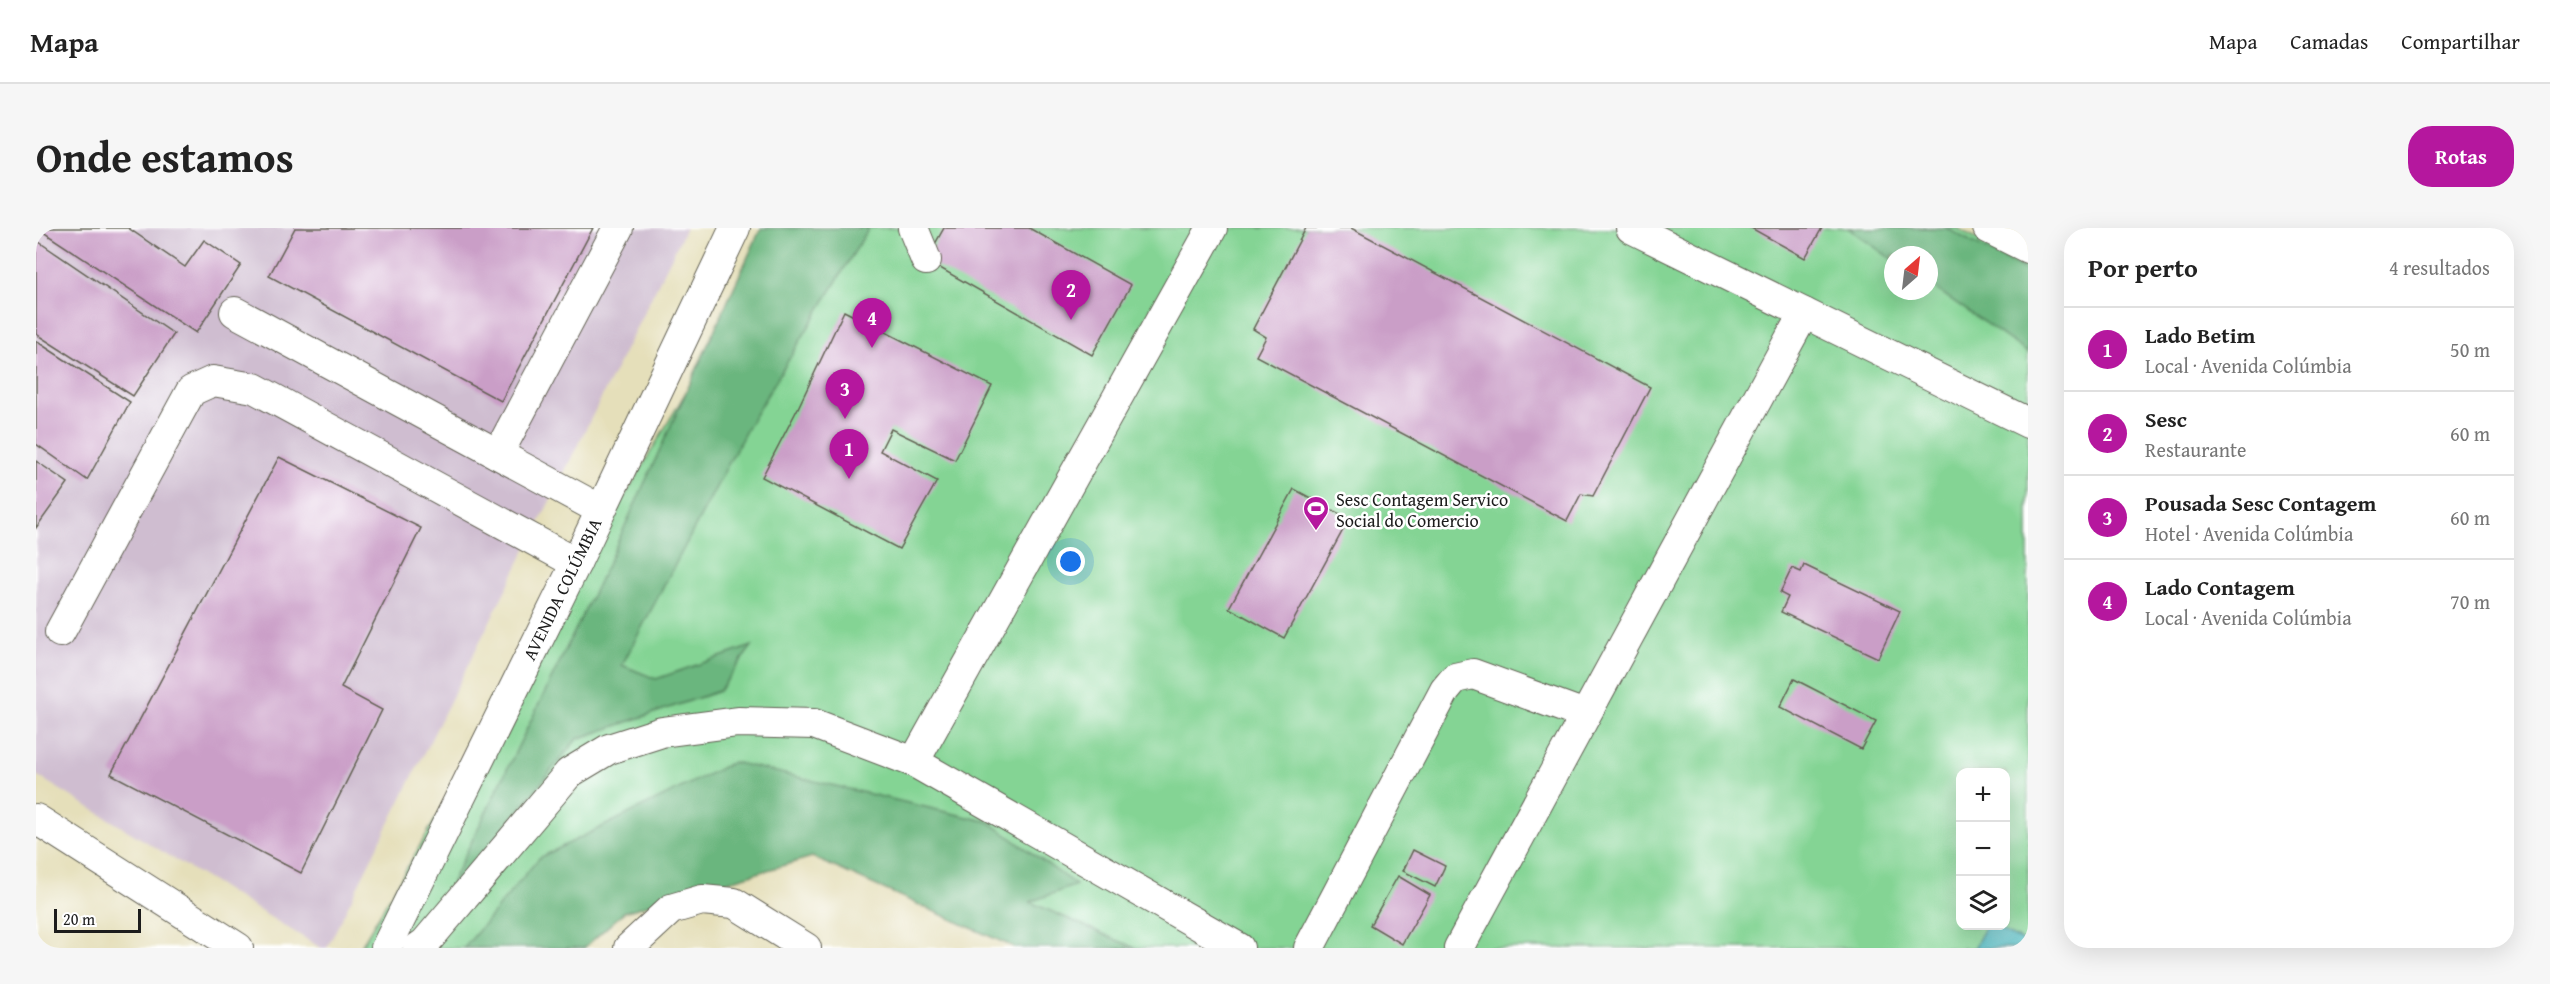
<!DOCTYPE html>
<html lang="pt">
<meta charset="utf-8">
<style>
body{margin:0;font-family:"Gentium Book Plus",serif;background:#f6f6f6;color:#222}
.controls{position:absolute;right:18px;bottom:18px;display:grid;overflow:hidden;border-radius:12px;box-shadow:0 6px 24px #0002}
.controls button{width:54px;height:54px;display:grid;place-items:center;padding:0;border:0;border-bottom:2px solid #e0e0e0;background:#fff;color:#222;font:30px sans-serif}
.compass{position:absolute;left:1848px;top:18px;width:54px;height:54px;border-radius:50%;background:#fff;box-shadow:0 6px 24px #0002;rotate:28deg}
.scale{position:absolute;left:18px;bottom:15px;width:87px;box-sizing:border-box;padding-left:6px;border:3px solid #1c1c1c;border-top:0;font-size:16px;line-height:21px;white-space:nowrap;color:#1c1c1c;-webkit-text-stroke:4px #fff;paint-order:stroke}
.you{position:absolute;left:1035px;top:334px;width:21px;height:21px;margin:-15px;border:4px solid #fff;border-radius:50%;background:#1a73e8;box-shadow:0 0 0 9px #1a73e833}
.badge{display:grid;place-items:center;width:39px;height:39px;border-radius:50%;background:#b5179e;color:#fff;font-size:20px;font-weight:700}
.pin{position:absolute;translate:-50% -50px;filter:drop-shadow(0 2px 3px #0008)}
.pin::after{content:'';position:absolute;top:32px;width:21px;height:18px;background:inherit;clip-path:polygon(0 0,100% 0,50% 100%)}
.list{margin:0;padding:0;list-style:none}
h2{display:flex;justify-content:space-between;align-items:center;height:78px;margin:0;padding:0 24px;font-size:26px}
h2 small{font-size:20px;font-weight:400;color:#767676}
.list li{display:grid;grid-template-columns:39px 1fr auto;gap:18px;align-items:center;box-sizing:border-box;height:84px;padding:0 24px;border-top:2px solid #e0e0e0}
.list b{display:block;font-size:22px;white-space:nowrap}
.list p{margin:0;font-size:20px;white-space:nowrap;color:#767676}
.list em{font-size:20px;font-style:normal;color:#767676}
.icon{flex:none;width:33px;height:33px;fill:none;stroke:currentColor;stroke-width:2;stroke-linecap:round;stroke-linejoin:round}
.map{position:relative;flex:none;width:1992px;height:720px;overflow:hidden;border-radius:24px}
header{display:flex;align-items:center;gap:36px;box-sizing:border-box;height:84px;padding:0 30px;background:#fff;border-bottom:2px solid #e0e0e0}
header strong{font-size:28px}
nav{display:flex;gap:33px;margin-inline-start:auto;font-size:21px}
.intro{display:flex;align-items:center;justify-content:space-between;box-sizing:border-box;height:144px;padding:0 36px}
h1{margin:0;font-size:42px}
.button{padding:15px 27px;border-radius:24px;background:#b5179e;color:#fff;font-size:21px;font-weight:700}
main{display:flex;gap:36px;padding:0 36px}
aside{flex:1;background:#fff;border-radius:24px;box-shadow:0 6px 24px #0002}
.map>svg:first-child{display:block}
</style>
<header>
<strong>Mapa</strong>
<nav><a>Mapa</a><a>Camadas</a><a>Compartilhar</a></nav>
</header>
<div class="intro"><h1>Onde estamos</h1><a class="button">Rotas</a></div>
<main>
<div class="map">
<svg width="1992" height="720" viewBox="0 0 1992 720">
<rect width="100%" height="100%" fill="#fff"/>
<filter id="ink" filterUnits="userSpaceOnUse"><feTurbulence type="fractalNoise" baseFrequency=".0167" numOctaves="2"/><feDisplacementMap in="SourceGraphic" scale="12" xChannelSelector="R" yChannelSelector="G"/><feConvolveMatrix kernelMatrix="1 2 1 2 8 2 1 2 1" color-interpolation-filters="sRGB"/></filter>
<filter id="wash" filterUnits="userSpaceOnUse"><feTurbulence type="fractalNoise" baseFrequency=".008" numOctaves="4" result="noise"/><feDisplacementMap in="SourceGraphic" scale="24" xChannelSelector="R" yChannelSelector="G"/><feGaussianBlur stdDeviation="1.35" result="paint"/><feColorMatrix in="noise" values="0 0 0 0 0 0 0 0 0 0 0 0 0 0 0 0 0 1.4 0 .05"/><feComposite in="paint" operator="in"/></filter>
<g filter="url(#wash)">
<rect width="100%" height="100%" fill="#e5dfba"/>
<polygon fill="#cfbdd0" points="0,0 650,0 291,720 285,720 0,547"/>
<path fill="#84d494" stroke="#507858" stroke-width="1.5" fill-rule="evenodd" d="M746,0h1175l71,37v683h-951l-202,-103 -316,49 -48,54h-151zM1857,27h36v36h-36zM1924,544h46v154h-46z"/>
<g fill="#6bb67e" stroke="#44694d" stroke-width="1.5">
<polygon points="725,0 833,0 714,195 586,437 620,451 716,418 683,463 541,511 404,678 573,333"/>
<polygon points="1812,0 1910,0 1992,44 1992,125 1893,56 1893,27 1857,27 1857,32"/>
<polygon points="697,534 953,594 1040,657 994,674 1099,720 980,720 776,629 588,684 548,720 428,720 503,630"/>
</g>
<polygon fill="#45b5bc" stroke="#30686c" stroke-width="1.5" points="1950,698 1958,698 1992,716 1992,720 1938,720"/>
<g id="blocks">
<g fill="#ca9ec7">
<polygon points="1,0 92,0 149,39 168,12 205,37 160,105"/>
<polygon points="259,0 557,0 465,173 233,48"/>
<polygon points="908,0 993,0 1095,57 1056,127 890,32"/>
<polygon points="1270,0 1315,0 1614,159 1557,268 1545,266 1531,293 1220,128 1230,109 1217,101"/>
<polygon points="1715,0 1786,0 1769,30"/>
<polygon points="0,12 138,106 97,168 0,106"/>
<polygon points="808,83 956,158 919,232 855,201 844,223 901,253 863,321 726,249 762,180"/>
<polygon points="0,113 94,174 51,252 0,216"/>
<polygon points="243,229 385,300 305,460 346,482 265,645 75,546"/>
<polygon points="0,233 32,255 0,300"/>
<polygon points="1258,261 1313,291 1248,410 1193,380"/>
<polygon points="1768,337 1864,383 1842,430 1745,384 1752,369 1744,365 1756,340 1765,344"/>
<polygon points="1758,451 1840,493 1825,521 1744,479"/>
<polygon points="1377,622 1409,638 1399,659 1367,643"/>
<polygon points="1362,648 1394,667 1366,716 1334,697"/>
</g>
</g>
</g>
<g filter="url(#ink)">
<use href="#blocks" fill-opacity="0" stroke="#626053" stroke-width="1.5"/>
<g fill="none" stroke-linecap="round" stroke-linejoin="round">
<defs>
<g id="minor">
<polyline points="877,0 890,32"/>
<polyline points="1595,0 1992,195"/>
<polyline points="1952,0 1992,20"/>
<polyline points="199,84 565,282"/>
<polyline points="462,226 582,0"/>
<polyline points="24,404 155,163 177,153 218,160 540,335"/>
<polyline points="878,534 1203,720"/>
<polyline points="0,591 202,720"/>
<polyline points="350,720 540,335 699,0"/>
<polyline points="382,720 389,715 533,545 573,521 626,504 702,494 778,496 878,534 1176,0"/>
<polyline points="593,720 635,681 666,672 698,675 770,720"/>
<polyline points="1273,720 1409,462 1419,450 1437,446 1549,487"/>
<polyline points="1423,720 1768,85"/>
</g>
</defs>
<use href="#minor" stroke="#626053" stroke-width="32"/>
<use href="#minor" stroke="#fff" stroke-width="30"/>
</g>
</g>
<defs>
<symbol id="stadium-pin" viewBox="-11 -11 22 30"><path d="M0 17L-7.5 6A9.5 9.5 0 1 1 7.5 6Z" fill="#b5179e" stroke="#fff"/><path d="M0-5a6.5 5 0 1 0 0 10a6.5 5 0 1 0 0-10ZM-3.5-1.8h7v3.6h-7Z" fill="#fff"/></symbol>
</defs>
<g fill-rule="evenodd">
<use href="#stadium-pin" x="1265" y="266" width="30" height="40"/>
</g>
<g text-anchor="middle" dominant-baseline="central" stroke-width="5" stroke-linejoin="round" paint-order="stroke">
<g font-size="18" fill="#1c1c1c" stroke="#fff" text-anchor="start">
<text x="1300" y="271">Sesc Contagem Servico<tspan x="1300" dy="21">Social do Comercio</tspan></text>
</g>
<g font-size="18" fill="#1c1c1c" stroke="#fff">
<text transform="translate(526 361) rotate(-64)">AVENIDA COLÚMBIA</text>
</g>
</g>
</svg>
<div class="controls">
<button>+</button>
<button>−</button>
<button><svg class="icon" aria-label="layers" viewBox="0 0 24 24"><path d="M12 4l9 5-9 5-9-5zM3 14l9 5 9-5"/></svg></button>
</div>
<svg class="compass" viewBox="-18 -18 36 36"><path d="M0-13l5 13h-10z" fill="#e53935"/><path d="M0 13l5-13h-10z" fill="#767676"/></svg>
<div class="scale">20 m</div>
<div class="you"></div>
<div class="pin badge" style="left:813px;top:251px">1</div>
<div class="pin badge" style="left:1035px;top:92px">2</div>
<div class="pin badge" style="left:809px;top:191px">3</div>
<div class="pin badge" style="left:836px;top:120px">4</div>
</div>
<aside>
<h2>Por perto<small>4 resultados</small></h2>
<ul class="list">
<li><span class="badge">1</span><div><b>Lado Betim</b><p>Local · Avenida Colúmbia</p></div><em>50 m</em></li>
<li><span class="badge">2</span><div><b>Sesc</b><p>Restaurante</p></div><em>60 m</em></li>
<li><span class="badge">3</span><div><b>Pousada Sesc Contagem</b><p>Hotel · Avenida Colúmbia</p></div><em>60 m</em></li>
<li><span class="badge">4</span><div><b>Lado Contagem</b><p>Local · Avenida Colúmbia</p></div><em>70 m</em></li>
</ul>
</aside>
</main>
